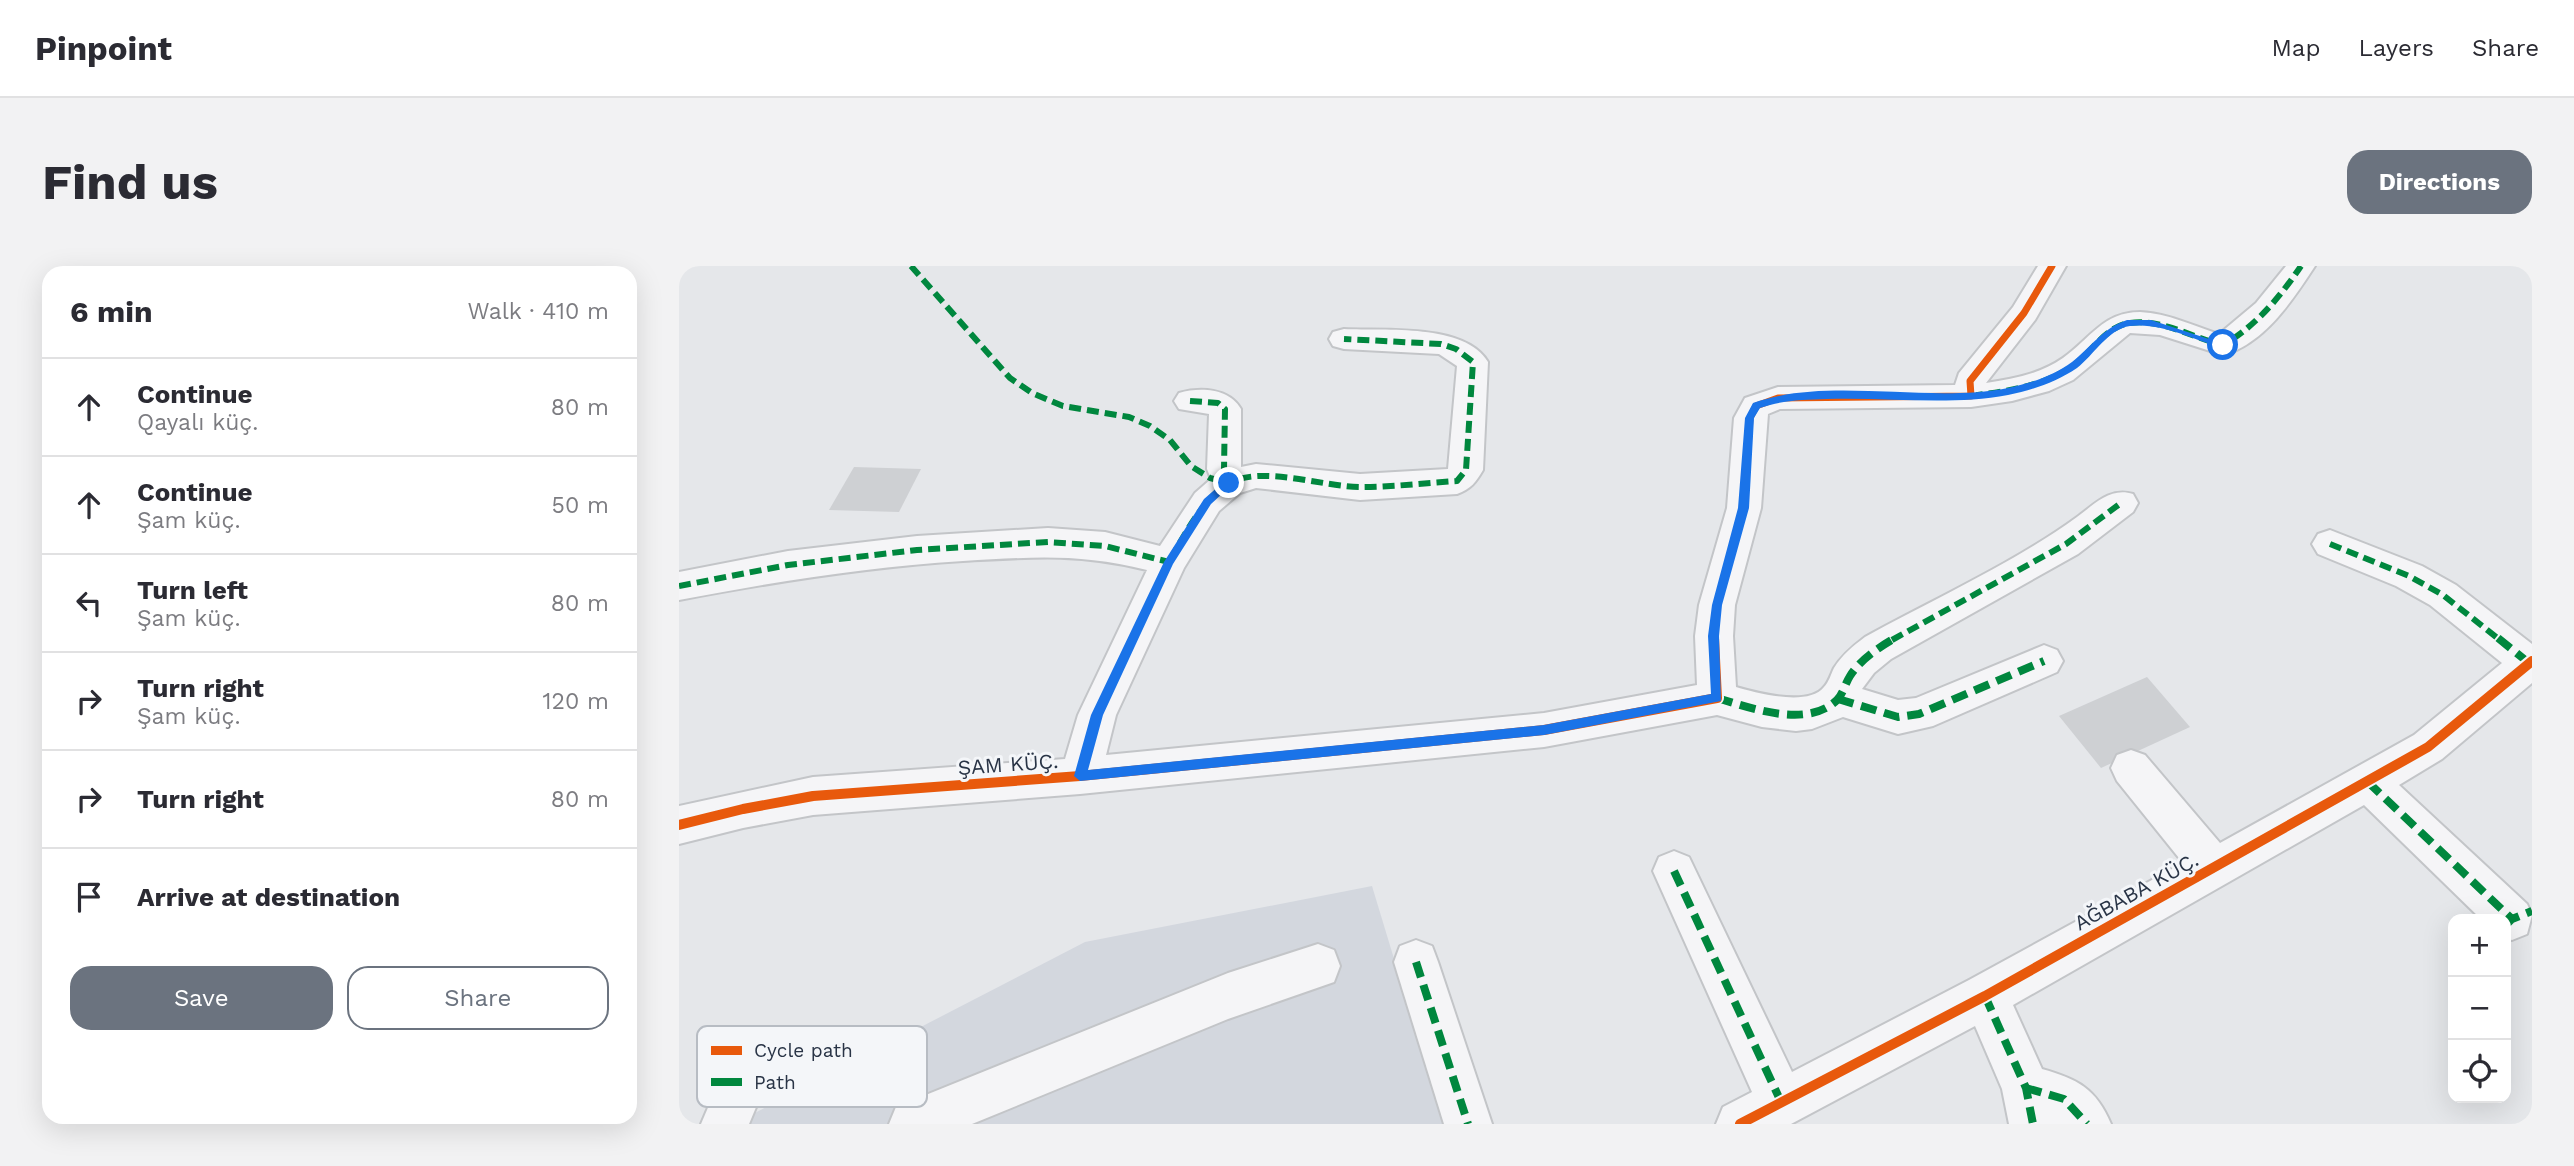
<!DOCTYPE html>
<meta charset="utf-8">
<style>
body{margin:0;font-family:"Work Sans",sans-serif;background:#f2f2f3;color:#2b2b33}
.controls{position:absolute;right:21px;bottom:21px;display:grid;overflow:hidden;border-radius:14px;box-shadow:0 7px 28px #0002}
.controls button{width:63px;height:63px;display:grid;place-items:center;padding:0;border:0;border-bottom:2px solid #e1e1e2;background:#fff;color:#2b2b33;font:35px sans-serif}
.stop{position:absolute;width:21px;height:21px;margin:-16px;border:5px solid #1a73e8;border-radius:50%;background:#fff}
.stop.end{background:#1a73e8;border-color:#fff;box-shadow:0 2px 7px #0008}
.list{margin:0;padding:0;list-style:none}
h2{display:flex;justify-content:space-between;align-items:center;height:91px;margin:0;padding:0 28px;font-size:30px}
h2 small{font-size:23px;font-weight:400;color:#7c7c81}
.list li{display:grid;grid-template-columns:46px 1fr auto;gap:21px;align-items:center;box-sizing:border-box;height:98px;padding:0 28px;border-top:2px solid #e1e1e2}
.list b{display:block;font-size:26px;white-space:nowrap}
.list p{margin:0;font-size:23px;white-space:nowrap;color:#7c7c81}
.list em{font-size:23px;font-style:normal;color:#7c7c81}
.actions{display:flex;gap:14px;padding:21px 28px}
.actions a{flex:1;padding:16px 0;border:2px solid #6b737f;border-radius:21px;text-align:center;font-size:24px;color:#6b737f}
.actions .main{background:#6b737f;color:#fff}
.icon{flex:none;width:38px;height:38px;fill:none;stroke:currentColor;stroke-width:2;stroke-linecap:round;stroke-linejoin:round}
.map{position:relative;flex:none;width:1853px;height:858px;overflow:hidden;border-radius:21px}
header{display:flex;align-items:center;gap:42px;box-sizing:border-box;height:98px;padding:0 35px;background:#fff;border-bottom:2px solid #e1e1e2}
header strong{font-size:33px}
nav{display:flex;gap:38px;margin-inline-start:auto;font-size:24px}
.intro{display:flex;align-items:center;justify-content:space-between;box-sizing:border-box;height:168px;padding:0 42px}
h1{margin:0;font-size:49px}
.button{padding:18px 32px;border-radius:21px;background:#6b737f;color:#fff;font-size:24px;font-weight:700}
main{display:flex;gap:42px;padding:0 42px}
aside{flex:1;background:#fff;border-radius:21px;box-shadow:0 7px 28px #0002}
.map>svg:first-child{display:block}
</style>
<header>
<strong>Pinpoint</strong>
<nav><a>Map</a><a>Layers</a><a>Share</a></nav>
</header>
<div class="intro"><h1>Find us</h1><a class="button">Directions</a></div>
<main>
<aside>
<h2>6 min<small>Walk · 410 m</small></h2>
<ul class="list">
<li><svg class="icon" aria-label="ahead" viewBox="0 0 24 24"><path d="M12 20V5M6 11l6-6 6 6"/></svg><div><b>Continue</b><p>Qayalı küç.</p></div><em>80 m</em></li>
<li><svg class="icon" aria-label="ahead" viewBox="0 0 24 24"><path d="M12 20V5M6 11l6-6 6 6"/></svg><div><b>Continue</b><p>Şam küç.</p></div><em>50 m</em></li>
<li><svg class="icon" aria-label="left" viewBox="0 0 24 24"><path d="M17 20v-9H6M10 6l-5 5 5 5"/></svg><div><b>Turn left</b><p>Şam küç.</p></div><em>80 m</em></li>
<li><svg class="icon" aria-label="right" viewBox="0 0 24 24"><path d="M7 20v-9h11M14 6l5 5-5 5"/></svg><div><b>Turn right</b><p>Şam küç.</p></div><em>120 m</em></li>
<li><svg class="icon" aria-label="right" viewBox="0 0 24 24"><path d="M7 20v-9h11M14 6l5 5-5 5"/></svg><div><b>Turn right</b></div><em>80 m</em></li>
<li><svg class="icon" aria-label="arrive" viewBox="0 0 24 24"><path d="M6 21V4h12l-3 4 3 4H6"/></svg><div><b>Arrive at destination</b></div></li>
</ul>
<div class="actions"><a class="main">Save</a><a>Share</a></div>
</aside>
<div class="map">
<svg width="1853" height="858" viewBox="0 0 1853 858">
<rect width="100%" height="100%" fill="#e5e7ea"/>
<polygon fill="#d3d7de" points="693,620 765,858 66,858 66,852 406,676"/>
<g fill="#ced0d3">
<polygon points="175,201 242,203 220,246 150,244"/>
<polygon points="1468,411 1511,461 1422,502 1380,450"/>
</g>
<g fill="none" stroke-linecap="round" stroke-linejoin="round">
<defs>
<g id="minor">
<path d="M1359,0h28l-31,54 -49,63c27,-4 54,-9 77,-25 27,-19 40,-46 77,-46 28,1 53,14 79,22l37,-31 30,-37h29c-22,34 -51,78 -92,89l-63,-20 -30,-2 -57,47 -24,11 -37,10 -41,6 -191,2 -12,5 -7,94 -26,97 -2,31 3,51c21,6 72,20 88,0 5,-5 7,-13 10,-19 8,-13 19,-22 31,-31 69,-38 149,-74 212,-120 18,-13 33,-30 56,-23l5,9 -5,9 -55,42 -187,105 -17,14 -12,16 36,11 18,-2 128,-53 13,5 6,11 -6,11 -124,54 -35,8 -55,-17 -31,12 -16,2 -34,-4 -45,-12 -173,32 -464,47 -267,21 -70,13 -64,16v-38l134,-29 252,-18 13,-44 69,-145c-68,-17 -115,-13 -184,-9 -96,6 -190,21 -284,39v-28l109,-21 129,-15 131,-8 57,4 55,14 35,-53 16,-14 -4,-10 2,-55 -30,-5 -5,-8 5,-8c21,-6 50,-5 62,16v58l15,-3 104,10 88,-5 9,-103 -18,-12 -95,-5 -11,-3 -4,-7 4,-7 11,-3c41,2 121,-6 144,33l-5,108c-7,12 -12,19 -26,24l-97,6 -104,-12 -16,5 -21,18 -35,57 -68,147 -10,40 438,-42 153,-28 -2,-49 4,-31 28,-97 7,-90 11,-20 33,-11 177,-2 4,-12 54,-66z"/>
<path d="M1651,264l92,36 34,19 76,59v39l-90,76 -43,26 128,119 5,11 -5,19 -15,6 -6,-2v-19h-25l-117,-114 -351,200 29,64c35,10 54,19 69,55h-102l-7,-35 -27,-63 -184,98h-75l7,-17 29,-15 -99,-221 6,-14 15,-6 15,6 103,215 177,-92 214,-117 -66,-82 -6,-13 6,-13 14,-5 14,5 75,88 194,-108 88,-72 -72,-58 -34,-19 -78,-32 -6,-10 6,-10z"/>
<polygon points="737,674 753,680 759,696 813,858 765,858 715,696 721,680"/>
<polygon points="639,678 655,684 661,700 655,716 549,753 293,858 210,858 217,841 549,707"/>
<polygon points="77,763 94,769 100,786 70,858 22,858 60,769"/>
</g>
</defs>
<use href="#minor" stroke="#c3c5c8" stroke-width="4"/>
<use href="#minor" fill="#f5f5f7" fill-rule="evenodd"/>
<g stroke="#00873e" stroke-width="6" stroke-dasharray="12 6" stroke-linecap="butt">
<polyline points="232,0 331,112 353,127 384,140 450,151 471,160 491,174 512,200 531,212 550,217"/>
<path d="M1292,130c35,-5 73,-9 103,-31 18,-13 31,-38 55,-42 32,-5 64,15 94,22 33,-19 57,-48 78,-79"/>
<polyline points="511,135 539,137 546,143 545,203 550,217"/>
<polyline points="1651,278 1730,310 1764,329 1821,374"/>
<polyline points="0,320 109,299 238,284 369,276 426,280 490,296"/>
<path d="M453,374c19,-39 59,-137 97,-157 34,-18 94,4 132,4 32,0 64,-4 96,-6l9,-11 7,-108 -17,-13 -15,-5 -97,-5"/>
<polyline points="1213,374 1387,278 1442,237"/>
</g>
<g stroke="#00873e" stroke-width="8" stroke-dasharray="16 8" stroke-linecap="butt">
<polyline points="1819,372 1850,397"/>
<path d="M1038,432c34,10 90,31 120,2 6,-6 8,-16 13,-24 11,-17 28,-28 45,-38"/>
<polyline points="1159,433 1219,451 1240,448 1365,395"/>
<polyline points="401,510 418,449 454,372"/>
<polyline points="1689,516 1833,653"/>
<polyline points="995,605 1103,838"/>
<polyline points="1827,659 1833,653 1853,645"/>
<polyline points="737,696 789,858"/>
<polyline points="1306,730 1347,822 1354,858"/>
<polyline points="1347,822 1385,833 1408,858"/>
</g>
<defs>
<polyline id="cycleway-far1" points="1035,374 1038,339 1065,242 1071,152 1077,140 1099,132 1292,130 1291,115 1345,47 1373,0"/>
<g id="cycleway">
<polyline points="0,559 64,543 134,530 401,510 865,464 1038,432 1035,372"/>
<polyline points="1061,858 1306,730 1749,481 1853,395"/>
</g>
</defs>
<use href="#cycleway-far1" stroke="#f4f6f9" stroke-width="10"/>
<use href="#cycleway" stroke="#f4f6f9" stroke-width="14"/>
<use href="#cycleway-far1" stroke="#e8590c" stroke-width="7"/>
<use href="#cycleway" stroke="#e8590c" stroke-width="10"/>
</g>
<path fill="#1a73e8" d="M1448,54h24l76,25 -4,3c-29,-8 -62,-26 -93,-22 -22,3 -36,29 -53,42 -21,14 -44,22 -69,27 -58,11 -121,2 -181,4 -24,1 -45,1 -67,9l-6,10 -5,90 -27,97 -3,31 2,65 -177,34 -464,46 -6,-5 17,-61 73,-153 40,-63 22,-19 8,3 -23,21 -38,60 -70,151 -15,55 456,-45 167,-31 -3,-58 4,-31 26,-97 7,-90 8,-15c76,-27 175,1 255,-15 23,-5 45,-12 64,-26 19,-15 31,-34 55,-42z"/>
<g text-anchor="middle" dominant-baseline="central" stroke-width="6" stroke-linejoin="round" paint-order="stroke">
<g font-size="21" fill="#293446" stroke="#f4f6f9">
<text transform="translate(329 498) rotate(-4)">ŞAM KÜÇ.</text>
<text transform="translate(1457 625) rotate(-29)">AĞBABA KÜÇ.</text>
</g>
</g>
<rect x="18" y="760" width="230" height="81" rx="10" fill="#f4f6f9" stroke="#b7bcc3" stroke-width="2"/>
<rect x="32" y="780" width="31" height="9" fill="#e8590c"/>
<rect x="32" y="812" width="31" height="8" fill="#00873e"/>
<g font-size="19" fill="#293446">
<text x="75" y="791">Cycle path</text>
<text x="75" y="823">Path</text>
</g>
</svg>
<div class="controls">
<button>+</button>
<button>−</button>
<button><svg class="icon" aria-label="locate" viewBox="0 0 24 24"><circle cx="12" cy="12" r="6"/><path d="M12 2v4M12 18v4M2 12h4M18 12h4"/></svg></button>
</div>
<div class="stop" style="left:1544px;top:79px"></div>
<div class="stop end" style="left:550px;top:217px"></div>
</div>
</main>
